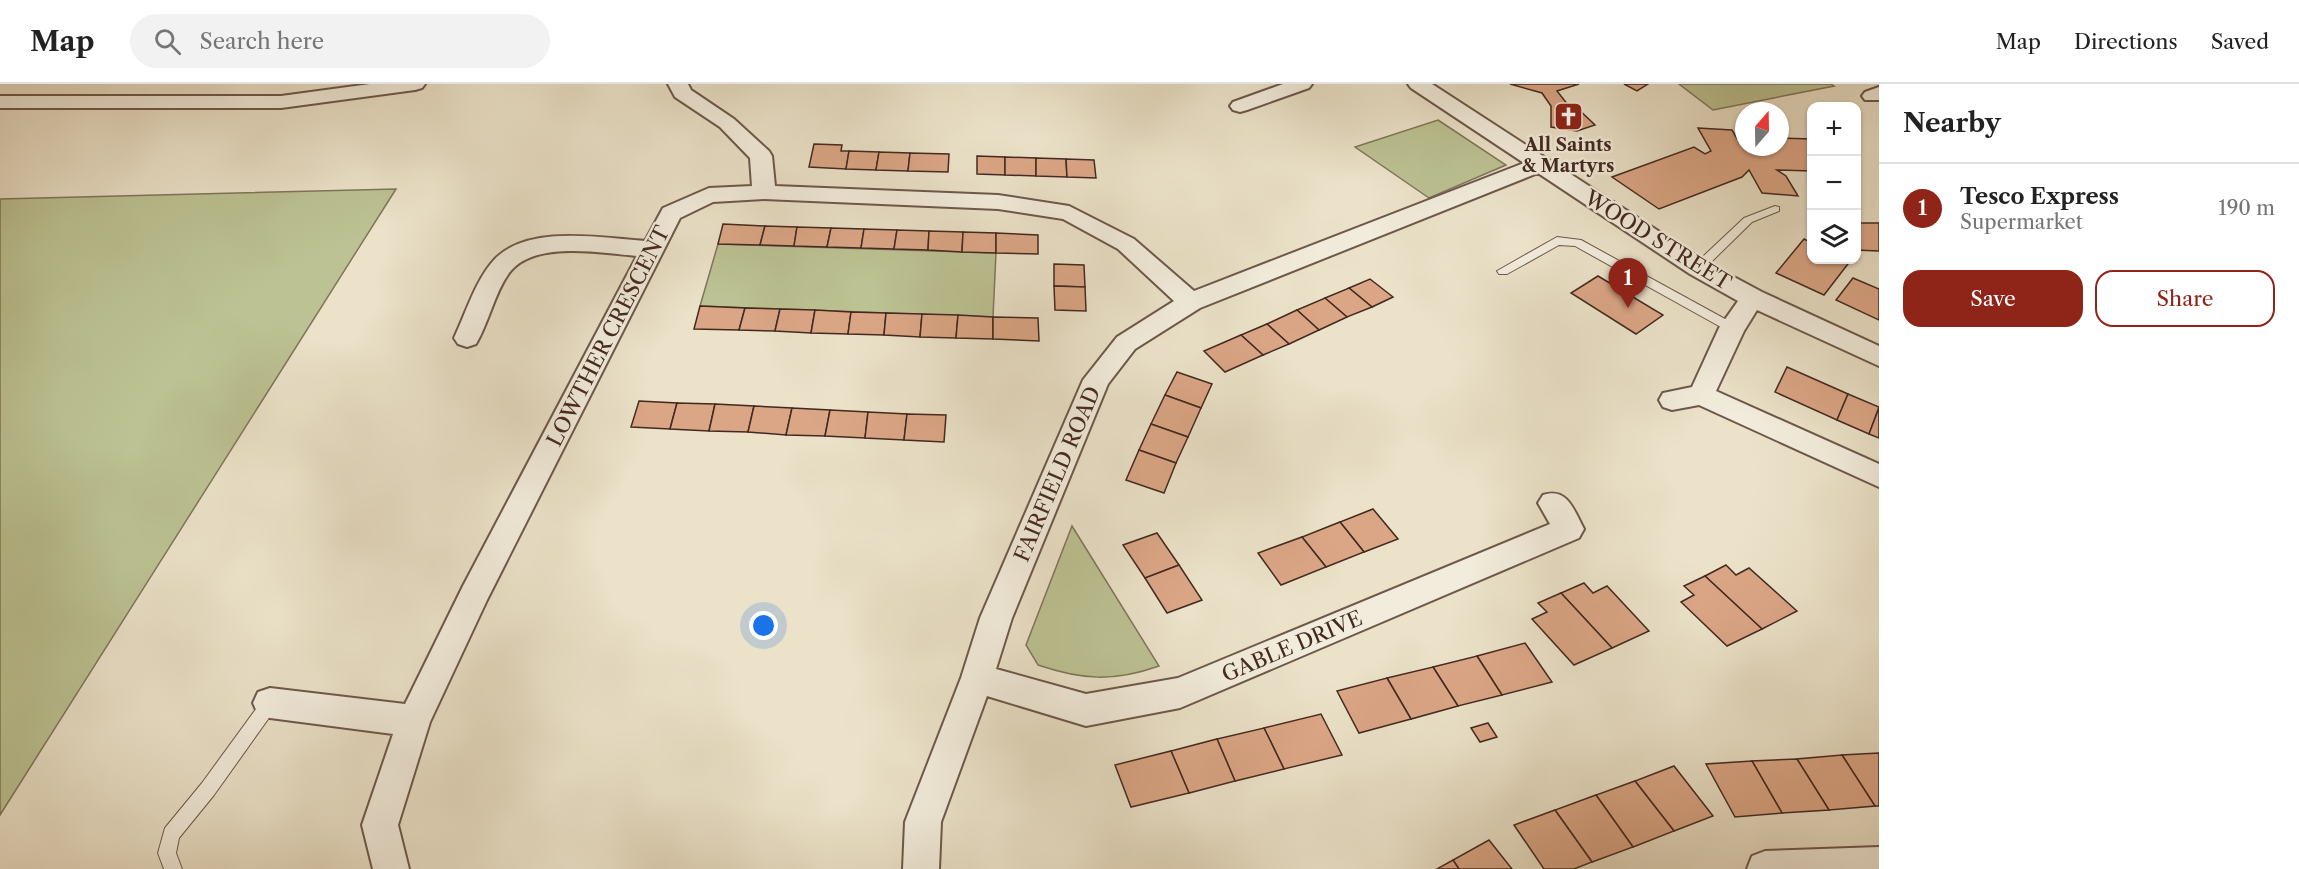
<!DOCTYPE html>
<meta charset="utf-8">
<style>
body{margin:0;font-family:"Libre Caslon Text",serif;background:#f2f2f2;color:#222}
.controls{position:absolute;right:18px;top:18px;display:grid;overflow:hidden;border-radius:12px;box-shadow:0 2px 4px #0004}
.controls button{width:54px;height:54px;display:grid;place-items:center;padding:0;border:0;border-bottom:2px solid #e0e0e0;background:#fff;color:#222;font:30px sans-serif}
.compass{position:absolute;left:1735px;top:18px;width:54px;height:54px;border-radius:50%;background:#fff;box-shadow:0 2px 4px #0004;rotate:20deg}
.you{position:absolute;left:764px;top:542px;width:21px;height:21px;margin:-15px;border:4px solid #fff;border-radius:50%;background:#1a73e8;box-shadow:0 0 0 9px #1a73e833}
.badge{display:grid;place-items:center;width:39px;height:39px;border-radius:50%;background:#8f2418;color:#fff;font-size:20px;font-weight:700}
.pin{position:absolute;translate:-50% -50px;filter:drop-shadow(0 2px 3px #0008)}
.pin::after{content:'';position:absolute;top:32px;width:21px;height:18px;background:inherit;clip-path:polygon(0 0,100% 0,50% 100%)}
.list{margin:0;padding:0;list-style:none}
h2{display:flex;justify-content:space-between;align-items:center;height:78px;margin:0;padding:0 24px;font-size:26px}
h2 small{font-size:20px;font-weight:400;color:#767676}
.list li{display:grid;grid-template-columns:39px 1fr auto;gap:18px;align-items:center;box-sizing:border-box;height:90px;padding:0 24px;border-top:2px solid #e0e0e0}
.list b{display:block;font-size:22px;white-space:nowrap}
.list p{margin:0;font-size:20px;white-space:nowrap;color:#767676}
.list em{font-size:20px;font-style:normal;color:#767676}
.actions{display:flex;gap:12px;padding:18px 24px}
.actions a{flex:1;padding:14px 0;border:2px solid #8f2418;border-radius:18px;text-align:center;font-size:21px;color:#8f2418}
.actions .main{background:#8f2418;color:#fff}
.icon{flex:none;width:33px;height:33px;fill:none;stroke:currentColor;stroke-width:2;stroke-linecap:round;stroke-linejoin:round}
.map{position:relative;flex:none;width:1879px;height:785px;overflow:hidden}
header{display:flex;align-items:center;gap:36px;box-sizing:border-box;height:84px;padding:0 30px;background:#fff;border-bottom:2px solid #e0e0e0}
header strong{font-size:28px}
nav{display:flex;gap:33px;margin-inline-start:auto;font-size:21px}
.search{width:420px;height:54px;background:#f2f2f2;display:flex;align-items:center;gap:15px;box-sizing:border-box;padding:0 21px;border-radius:33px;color:#767676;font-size:22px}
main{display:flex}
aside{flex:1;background:#fff}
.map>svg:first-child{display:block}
</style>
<header>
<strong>Map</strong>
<div class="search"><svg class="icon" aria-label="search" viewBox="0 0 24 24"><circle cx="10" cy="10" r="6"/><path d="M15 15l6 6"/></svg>Search here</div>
<nav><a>Map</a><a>Directions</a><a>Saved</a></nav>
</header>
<main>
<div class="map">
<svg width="1879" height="785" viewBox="0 0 1879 785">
<rect width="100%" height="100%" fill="#ebe2c9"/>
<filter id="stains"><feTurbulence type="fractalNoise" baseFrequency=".00333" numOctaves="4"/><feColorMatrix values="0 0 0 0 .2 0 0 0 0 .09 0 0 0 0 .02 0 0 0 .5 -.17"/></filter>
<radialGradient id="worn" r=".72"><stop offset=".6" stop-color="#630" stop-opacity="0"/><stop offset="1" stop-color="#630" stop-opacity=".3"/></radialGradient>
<g fill="#bcc293" stroke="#80765a" stroke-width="1.5">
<polygon points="1679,0 1831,0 1834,2 1713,26"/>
<polygon points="1438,36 1506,81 1429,114 1355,63"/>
<polygon points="396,105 0,731 0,115"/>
<polygon points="718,160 996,169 993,233 700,222"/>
<path d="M1072,442l87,140c-45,16 -77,14 -121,-1l-12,-20z"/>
</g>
<g fill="#dba686" stroke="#432a20" stroke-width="1.5">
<polygon points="1510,0 1579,0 1557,7 1568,21 1574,21 1595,41 1577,47 1551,43 1551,22 1542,9"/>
<polygon points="1624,0 1648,0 1637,7"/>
<polygon points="1698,44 1732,46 1739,58 1744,58 1744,63 1780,63 1780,54 1812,55 1812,87 1777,86 1786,92 1798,112 1762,109 1749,86 1742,93 1659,125 1612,93 1694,63 1705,70 1711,67"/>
<polygon points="814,60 842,61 841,67 849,67 846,85 809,83"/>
<polygon points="849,67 879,68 876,86 846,85"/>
<polygon points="879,68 910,69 908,87 876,86"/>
<polygon points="910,69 949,70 948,88 908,87"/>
<polygon points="977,72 1005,73 1005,91 977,90"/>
<polygon points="1005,73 1036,74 1036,92 1005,91"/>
<polygon points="1036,74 1066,75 1067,93 1036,92"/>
<polygon points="1066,75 1094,76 1096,94 1067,93"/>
<polygon points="1856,139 1879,139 1879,167 1856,166"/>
<polygon points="723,140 765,142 760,161 718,160"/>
<polygon points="765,142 797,143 794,162 760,161"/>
<polygon points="797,143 831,144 827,163 794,162"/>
<polygon points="831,144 864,145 861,164 827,163"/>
<polygon points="864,145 897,146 894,165 861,164"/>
<polygon points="897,146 929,147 928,166 894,165"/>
<polygon points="929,147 963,148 962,168 928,166"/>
<polygon points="963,148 996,149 996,169 962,168"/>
<polygon points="996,149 1038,151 1038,170 996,169"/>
<polygon points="1804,155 1812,159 1812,176 1851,176 1824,211 1776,189"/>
<polygon points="1054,180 1084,181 1085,203 1054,202"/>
<polygon points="1598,192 1663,231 1636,250 1571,209"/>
<polygon points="1853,194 1879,205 1879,236 1836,216"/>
<polygon points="1370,195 1393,213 1372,223 1349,204"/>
<polygon points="1054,202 1085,203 1086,227 1055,226"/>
<polygon points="1349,204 1372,223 1347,233 1325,214"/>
<polygon points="1325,214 1347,233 1319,246 1297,226"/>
<polygon points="700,222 745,224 739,246 694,245"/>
<polygon points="745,224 780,225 775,247 739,246"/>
<polygon points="780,225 815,226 811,249 775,247"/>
<polygon points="815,226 851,228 848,250 811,249"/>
<polygon points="1297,226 1319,246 1289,260 1267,240"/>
<polygon points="851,228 886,229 884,251 848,250"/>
<polygon points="886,229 922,230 920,253 884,251"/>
<polygon points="922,230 958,231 956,254 920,253"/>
<polygon points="958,231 993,233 993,255 956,254"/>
<polygon points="993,233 1038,234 1039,257 993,255"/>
<polygon points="1267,240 1289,260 1263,271 1241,251"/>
<polygon points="1241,251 1263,271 1225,288 1204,267"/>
<polygon points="1787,283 1848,310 1837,336 1775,308"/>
<polygon points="1177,288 1212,300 1201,324 1165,311"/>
<polygon points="1848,310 1879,323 1869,350 1837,336"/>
<polygon points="1165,311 1201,324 1188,353 1151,340"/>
<polygon points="639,317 677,319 670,345 631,343"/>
<polygon points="677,319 715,320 709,347 670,345"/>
<polygon points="715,320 754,322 748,348 709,347"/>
<polygon points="754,322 792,324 786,351 748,348"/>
<polygon points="792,324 830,326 825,352 786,351"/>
<polygon points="1879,324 1879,354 1869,350"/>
<polygon points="830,326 868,328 865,354 825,352"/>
<polygon points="868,328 907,330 904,356 865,354"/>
<polygon points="907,330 946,331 944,358 904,356"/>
<polygon points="1151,340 1188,353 1176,379 1139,366"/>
<polygon points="1139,366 1176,379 1164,409 1126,396"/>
<polygon points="1373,425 1398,455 1364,468 1340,438"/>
<polygon points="1340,438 1364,468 1326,483 1302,453"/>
<polygon points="1157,449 1179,481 1145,494 1123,461"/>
<polygon points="1302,453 1326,483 1281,501 1258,469"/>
<polygon points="1179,481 1202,516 1167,529 1145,494"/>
<polygon points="1726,481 1736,491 1749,484 1797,527 1762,545 1705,492"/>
<polygon points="1705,492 1762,545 1727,562 1681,518 1694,511 1684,502"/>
<polygon points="1584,499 1593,509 1607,502 1649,547 1612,564 1561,509"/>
<polygon points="1561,509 1612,564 1574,581 1532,535 1547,528 1538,519"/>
<polygon points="1525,559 1552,598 1502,611 1477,572"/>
<polygon points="1477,572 1502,611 1458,622 1433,583"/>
<polygon points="1433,583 1458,622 1411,635 1387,594"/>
<polygon points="1387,594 1411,635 1359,649 1337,607"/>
<polygon points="1321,630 1342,671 1284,685 1264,644"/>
<polygon points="1488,639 1497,653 1480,658 1471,644"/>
<polygon points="1264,644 1284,685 1235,697 1217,655"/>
<polygon points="1217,655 1235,697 1189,709 1171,667"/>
<polygon points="1171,667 1189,709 1131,723 1115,681"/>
<polygon points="1879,669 1879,722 1875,722 1842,671"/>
<polygon points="1842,671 1875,722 1829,726 1797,675"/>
<polygon points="1797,675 1829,726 1782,729 1752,677"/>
<polygon points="1752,677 1782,729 1735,733 1706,680"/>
<polygon points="1674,682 1713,732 1674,747 1635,697"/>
<polygon points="1635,697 1674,747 1633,763 1596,711"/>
<polygon points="1596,711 1633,763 1592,778 1555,726"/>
<polygon points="1555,726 1592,778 1574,785 1544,785 1514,741"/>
<polygon points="1489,756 1512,785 1459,785 1453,776"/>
<polygon points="1453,776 1459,785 1437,785"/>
</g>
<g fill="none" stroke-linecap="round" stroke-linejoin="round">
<defs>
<g id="lane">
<polygon points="1775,122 1779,123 1779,127 1752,138 1702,187 1694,187 1694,181 1744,134"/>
<polygon points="1557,153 1581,156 1736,241 1738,244 1732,248 1728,247 1575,162 1559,161 1507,190 1499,190 1497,187"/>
<polygon points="270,612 276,614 278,619 276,624 214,711 179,754 176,769 182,785 164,785 158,769 165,744 202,699 264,614"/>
</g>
<g id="street">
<polygon points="370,0 425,0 422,4 415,6 281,24 0,24 0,12 281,12"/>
<path d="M668,0h20l3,6 43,29 35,32 3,5 3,30 223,9 71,11 65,33 60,52 330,-128 -113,-75 -3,-4h24l274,178 56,30 117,54v20l-122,-56 -13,21 -28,60 163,73v23l-180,-82 -27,5 -9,-3 -4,-7 4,-7 29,-6 27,-59 19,-27 -48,-27 -152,-101 -338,135 -65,41 -27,35 -96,234 -16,51 90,25 92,-16 372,-154 -12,-21 5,-8c24,-8 31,15 41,34l-5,9 -399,170 -94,18 -99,-30 -46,126 -2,47h-36l2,-47 56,-144 19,-60 103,-238 34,-43 57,-36 -56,-52 -55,-30 -65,-10 -234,-10 -51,3 -33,16 -193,382 -57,122 -32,103 11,44h-36l-11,-44 31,-91 -123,-16 -12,-4 -5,-11 5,-11 12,-4 135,16 58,-118 174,-330c-36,-3 -103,-16 -128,17 -15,21 -20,49 -33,71l-9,3 -9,-3 -4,-6c12,-25 21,-57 40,-78 33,-36 107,-22 151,-19l18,-33 46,-20 43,-2 -2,-28 -30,-31 -45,-30z"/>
<polygon points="1283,0 1312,0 1309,4 1247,26 1240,28 1233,26 1230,22 1233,18"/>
<polygon points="1879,3 1879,16 1865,16 1862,12 1865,8"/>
<polygon points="1879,763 1879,785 1747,785 1752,772 1765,767"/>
</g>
</defs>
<use href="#lane" stroke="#6d584a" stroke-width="2"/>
<use href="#street" stroke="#6d584a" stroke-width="4"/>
<use href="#lane" fill="#f2ecdc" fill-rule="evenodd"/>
<use href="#street" fill="#f2ecdc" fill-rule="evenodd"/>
</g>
<defs>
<symbol id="church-square" viewBox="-11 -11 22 22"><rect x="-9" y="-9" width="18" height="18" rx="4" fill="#8f2418" stroke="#f2ecdc"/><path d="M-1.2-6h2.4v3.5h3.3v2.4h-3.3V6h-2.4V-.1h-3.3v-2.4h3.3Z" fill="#fff"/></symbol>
</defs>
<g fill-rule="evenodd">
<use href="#church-square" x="1552" y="16" width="33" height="33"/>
</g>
<g text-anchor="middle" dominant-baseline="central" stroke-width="5" stroke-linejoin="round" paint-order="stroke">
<g font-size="18" font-weight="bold" fill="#432a20" stroke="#f2ecdc">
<text x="1568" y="61">All Saints<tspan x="1568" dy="21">&amp; Martyrs</tspan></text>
</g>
<g font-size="21" fill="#432a20" stroke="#f2ecdc">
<text transform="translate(1658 156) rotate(32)">WOOD STREET</text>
<text transform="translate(608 252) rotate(-63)">LOWTHER CRESCENT</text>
<text transform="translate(1057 390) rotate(-67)">FAIRFIELD ROAD</text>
<text transform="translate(1292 562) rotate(-23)">GABLE DRIVE</text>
</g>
</g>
<rect width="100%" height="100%" filter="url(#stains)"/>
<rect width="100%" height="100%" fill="url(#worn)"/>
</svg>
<div class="controls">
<button>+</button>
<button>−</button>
<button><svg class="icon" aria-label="layers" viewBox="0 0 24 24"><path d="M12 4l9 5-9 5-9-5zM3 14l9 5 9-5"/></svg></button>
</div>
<svg class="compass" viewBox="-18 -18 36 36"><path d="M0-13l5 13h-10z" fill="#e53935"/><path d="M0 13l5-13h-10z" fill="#767676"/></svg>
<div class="you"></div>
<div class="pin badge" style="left:1628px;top:224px">1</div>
</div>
<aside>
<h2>Nearby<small></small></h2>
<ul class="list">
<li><span class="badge">1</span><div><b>Tesco Express</b><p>Supermarket</p></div><em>190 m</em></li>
</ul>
<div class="actions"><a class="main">Save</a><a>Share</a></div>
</aside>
</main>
